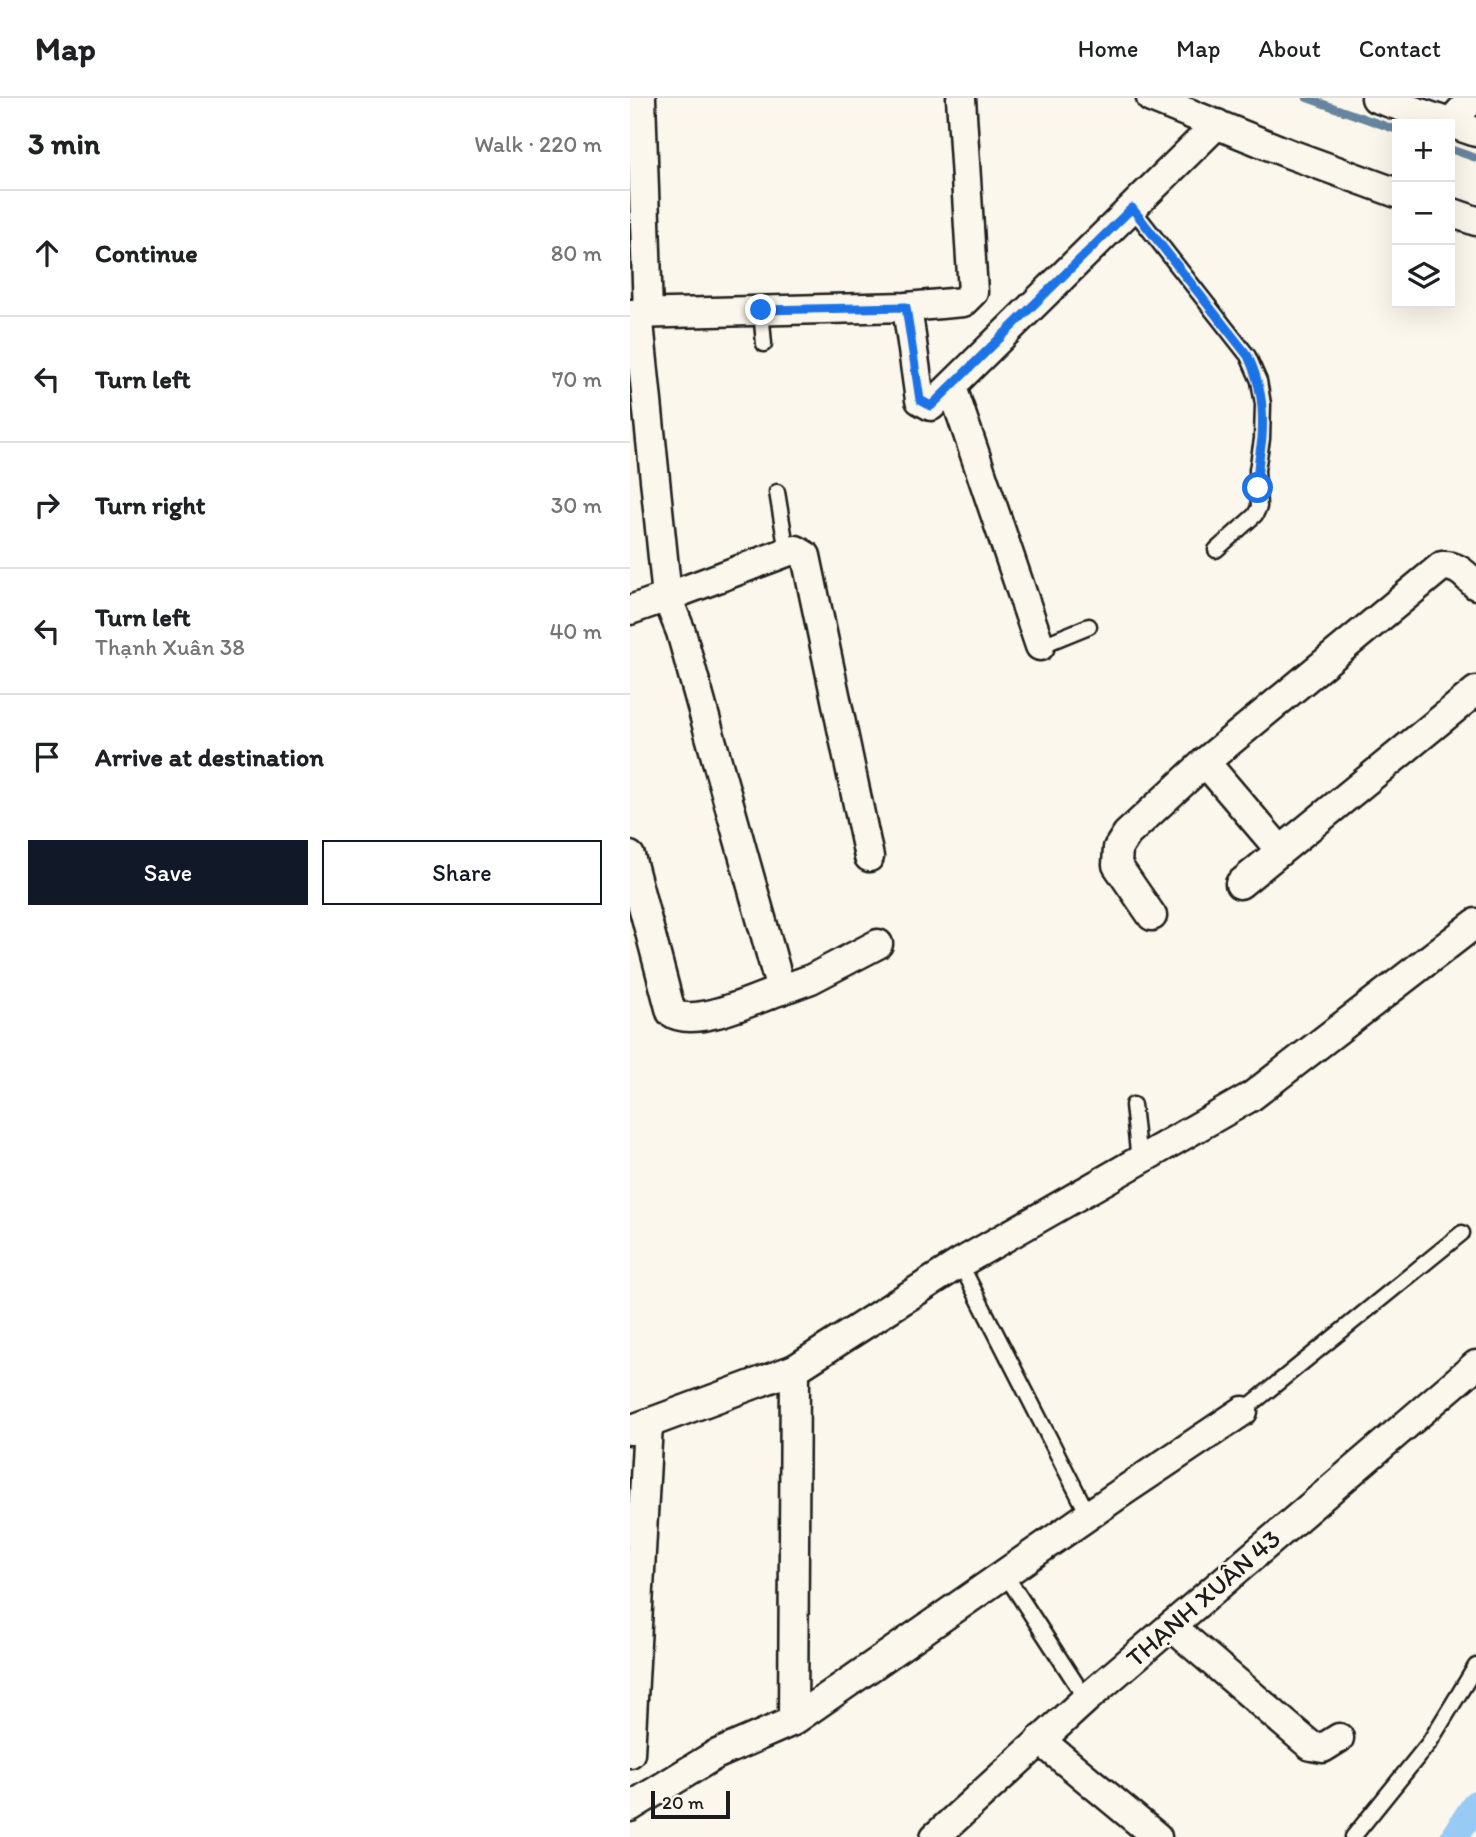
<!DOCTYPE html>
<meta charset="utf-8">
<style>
body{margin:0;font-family:Itim,sans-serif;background:#f2f2f2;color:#202124}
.controls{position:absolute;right:21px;top:21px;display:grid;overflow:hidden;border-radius:0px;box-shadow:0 7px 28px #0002}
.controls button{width:63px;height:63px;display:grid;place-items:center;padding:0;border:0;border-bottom:2px solid #e0e0e0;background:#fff;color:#202124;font:35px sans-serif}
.scale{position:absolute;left:21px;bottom:18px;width:79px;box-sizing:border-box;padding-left:7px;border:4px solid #1c1c1c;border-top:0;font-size:19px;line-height:24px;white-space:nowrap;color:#1c1c1c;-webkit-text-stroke:5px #fbf7ec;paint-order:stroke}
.stop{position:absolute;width:21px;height:21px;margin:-16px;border:5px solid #1a73e8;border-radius:50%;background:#fff}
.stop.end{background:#1a73e8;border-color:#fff;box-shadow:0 2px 7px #0008}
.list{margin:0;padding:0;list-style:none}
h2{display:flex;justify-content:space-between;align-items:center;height:91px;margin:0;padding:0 28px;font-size:30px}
h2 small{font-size:23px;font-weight:400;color:#757577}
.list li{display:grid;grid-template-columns:46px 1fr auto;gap:21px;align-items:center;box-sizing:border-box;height:126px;padding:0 28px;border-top:2px solid #e0e0e0}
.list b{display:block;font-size:26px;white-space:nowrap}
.list p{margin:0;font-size:23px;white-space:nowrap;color:#757577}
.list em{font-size:23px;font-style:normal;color:#757577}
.actions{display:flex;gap:14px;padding:21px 28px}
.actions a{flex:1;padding:16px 0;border:2px solid #111827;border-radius:0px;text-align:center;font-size:24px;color:#111827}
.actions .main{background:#111827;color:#fff}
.icon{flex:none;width:38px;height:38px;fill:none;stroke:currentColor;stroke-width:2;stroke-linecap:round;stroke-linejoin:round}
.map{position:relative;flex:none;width:846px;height:1739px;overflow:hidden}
header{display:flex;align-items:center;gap:42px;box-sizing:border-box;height:98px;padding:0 35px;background:#fff;border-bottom:2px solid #e0e0e0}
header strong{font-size:33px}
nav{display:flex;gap:38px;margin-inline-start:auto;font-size:24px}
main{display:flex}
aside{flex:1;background:#fff}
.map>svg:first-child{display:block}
</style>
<header>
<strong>Map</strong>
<nav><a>Home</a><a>Map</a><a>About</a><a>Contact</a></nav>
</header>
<main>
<aside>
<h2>3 min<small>Walk · 220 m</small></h2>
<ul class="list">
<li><svg class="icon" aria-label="ahead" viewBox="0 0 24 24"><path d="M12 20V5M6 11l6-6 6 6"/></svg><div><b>Continue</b></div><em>80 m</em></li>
<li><svg class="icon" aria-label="left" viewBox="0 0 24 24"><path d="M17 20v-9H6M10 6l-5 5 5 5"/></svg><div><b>Turn left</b></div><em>70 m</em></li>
<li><svg class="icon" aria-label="right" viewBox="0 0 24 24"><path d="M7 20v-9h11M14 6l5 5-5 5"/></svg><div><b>Turn right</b></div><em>30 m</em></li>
<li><svg class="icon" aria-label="left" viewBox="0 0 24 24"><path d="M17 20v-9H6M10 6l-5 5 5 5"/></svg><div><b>Turn left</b><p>Thạnh Xuân 38</p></div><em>40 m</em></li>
<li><svg class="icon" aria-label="arrive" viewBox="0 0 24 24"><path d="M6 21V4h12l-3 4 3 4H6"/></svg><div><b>Arrive at destination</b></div></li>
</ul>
<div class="actions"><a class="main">Save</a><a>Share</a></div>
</aside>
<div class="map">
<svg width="846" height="1739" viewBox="0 0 846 1739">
<rect width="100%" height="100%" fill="#fbf7ec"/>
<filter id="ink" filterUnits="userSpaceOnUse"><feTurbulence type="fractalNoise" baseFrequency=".0143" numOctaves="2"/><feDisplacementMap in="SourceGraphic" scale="14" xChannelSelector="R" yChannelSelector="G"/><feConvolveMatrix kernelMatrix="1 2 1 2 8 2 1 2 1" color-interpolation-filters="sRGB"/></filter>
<g filter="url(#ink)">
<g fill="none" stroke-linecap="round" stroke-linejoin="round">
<g stroke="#66859e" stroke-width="8">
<polyline points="677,0 767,32"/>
<polyline points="820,51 846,60"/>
</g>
<polyline stroke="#97cbf5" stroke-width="28" points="824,1739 846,1706"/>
<defs>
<g id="service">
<polyline points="502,110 618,258 629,283 633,306 632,341 627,372 629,409 625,417 586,452"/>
<polyline points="131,212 134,246"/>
<polyline points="147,394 157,454"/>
<polyline points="410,548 459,528"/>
<polyline points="503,1007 509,1063"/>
<polyline points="330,1165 459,1418"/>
<polyline points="613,1313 832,1135"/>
<polyline points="375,1476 456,1601"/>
<polyline points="723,1739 799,1645 846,1568"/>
</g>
<g id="minor">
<polyline points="11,0 18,215"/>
<polyline points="521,0 660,56 767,95"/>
<polyline points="746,0 846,34"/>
<polyline points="820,25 843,0"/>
<polyline points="820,114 846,123"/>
<polyline points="277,209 290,302 301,308 587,26"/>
<polyline points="8,215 37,499 157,454 166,452 176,458 239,759"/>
<polyline points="0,216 277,209 333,204 343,194 331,0"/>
<polyline points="322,289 410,548"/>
<path d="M0,512l37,-13 14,35 100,358c-26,9 -87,39 -110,22l-41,-156"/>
<polyline points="575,664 650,752"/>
<polyline points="610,786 846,593"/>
<path d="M522,818l-35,-51 1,-17 9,-14 78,-72 237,-196c16,-1 23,9 34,19"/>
<polyline points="151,892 181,881 248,846"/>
<polyline points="0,1332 165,1271"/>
<polyline points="541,1528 681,1648 693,1650 709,1640"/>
<polyline points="163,1623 495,1392 613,1313"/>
<polyline points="410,1642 527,1739"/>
<polyline points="0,1655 18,1326"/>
<polyline points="0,1709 85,1657 163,1623 165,1271 330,1165 622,998 846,825"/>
<polyline points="305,1739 456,1601 846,1267"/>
</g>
</defs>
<use href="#service" stroke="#1c1c1c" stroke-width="19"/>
<use href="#minor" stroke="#1c1c1c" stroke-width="33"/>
<use href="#service" stroke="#fbf7ec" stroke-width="14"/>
<use href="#minor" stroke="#fbf7ec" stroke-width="28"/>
</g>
</g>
<g fill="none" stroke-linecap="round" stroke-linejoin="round" filter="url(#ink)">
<path stroke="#1a73e8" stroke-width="9" d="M131,212l145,-3 14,93 11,6 201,-198 116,148c13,29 16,50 14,82 -2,17 -6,32 -4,50"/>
</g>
<g text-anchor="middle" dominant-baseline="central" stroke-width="5" stroke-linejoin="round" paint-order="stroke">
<g font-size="26" fill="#1c1c1c" stroke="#fbf7ec">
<text transform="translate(573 1500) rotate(-41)">THẠNH XUÂN 43</text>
</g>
</g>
</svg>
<div class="controls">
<button>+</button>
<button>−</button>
<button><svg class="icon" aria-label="layers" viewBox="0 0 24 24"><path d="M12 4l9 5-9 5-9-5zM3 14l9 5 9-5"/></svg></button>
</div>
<div class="scale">20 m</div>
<div class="stop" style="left:628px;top:390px"></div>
<div class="stop end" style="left:131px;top:212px"></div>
</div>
</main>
